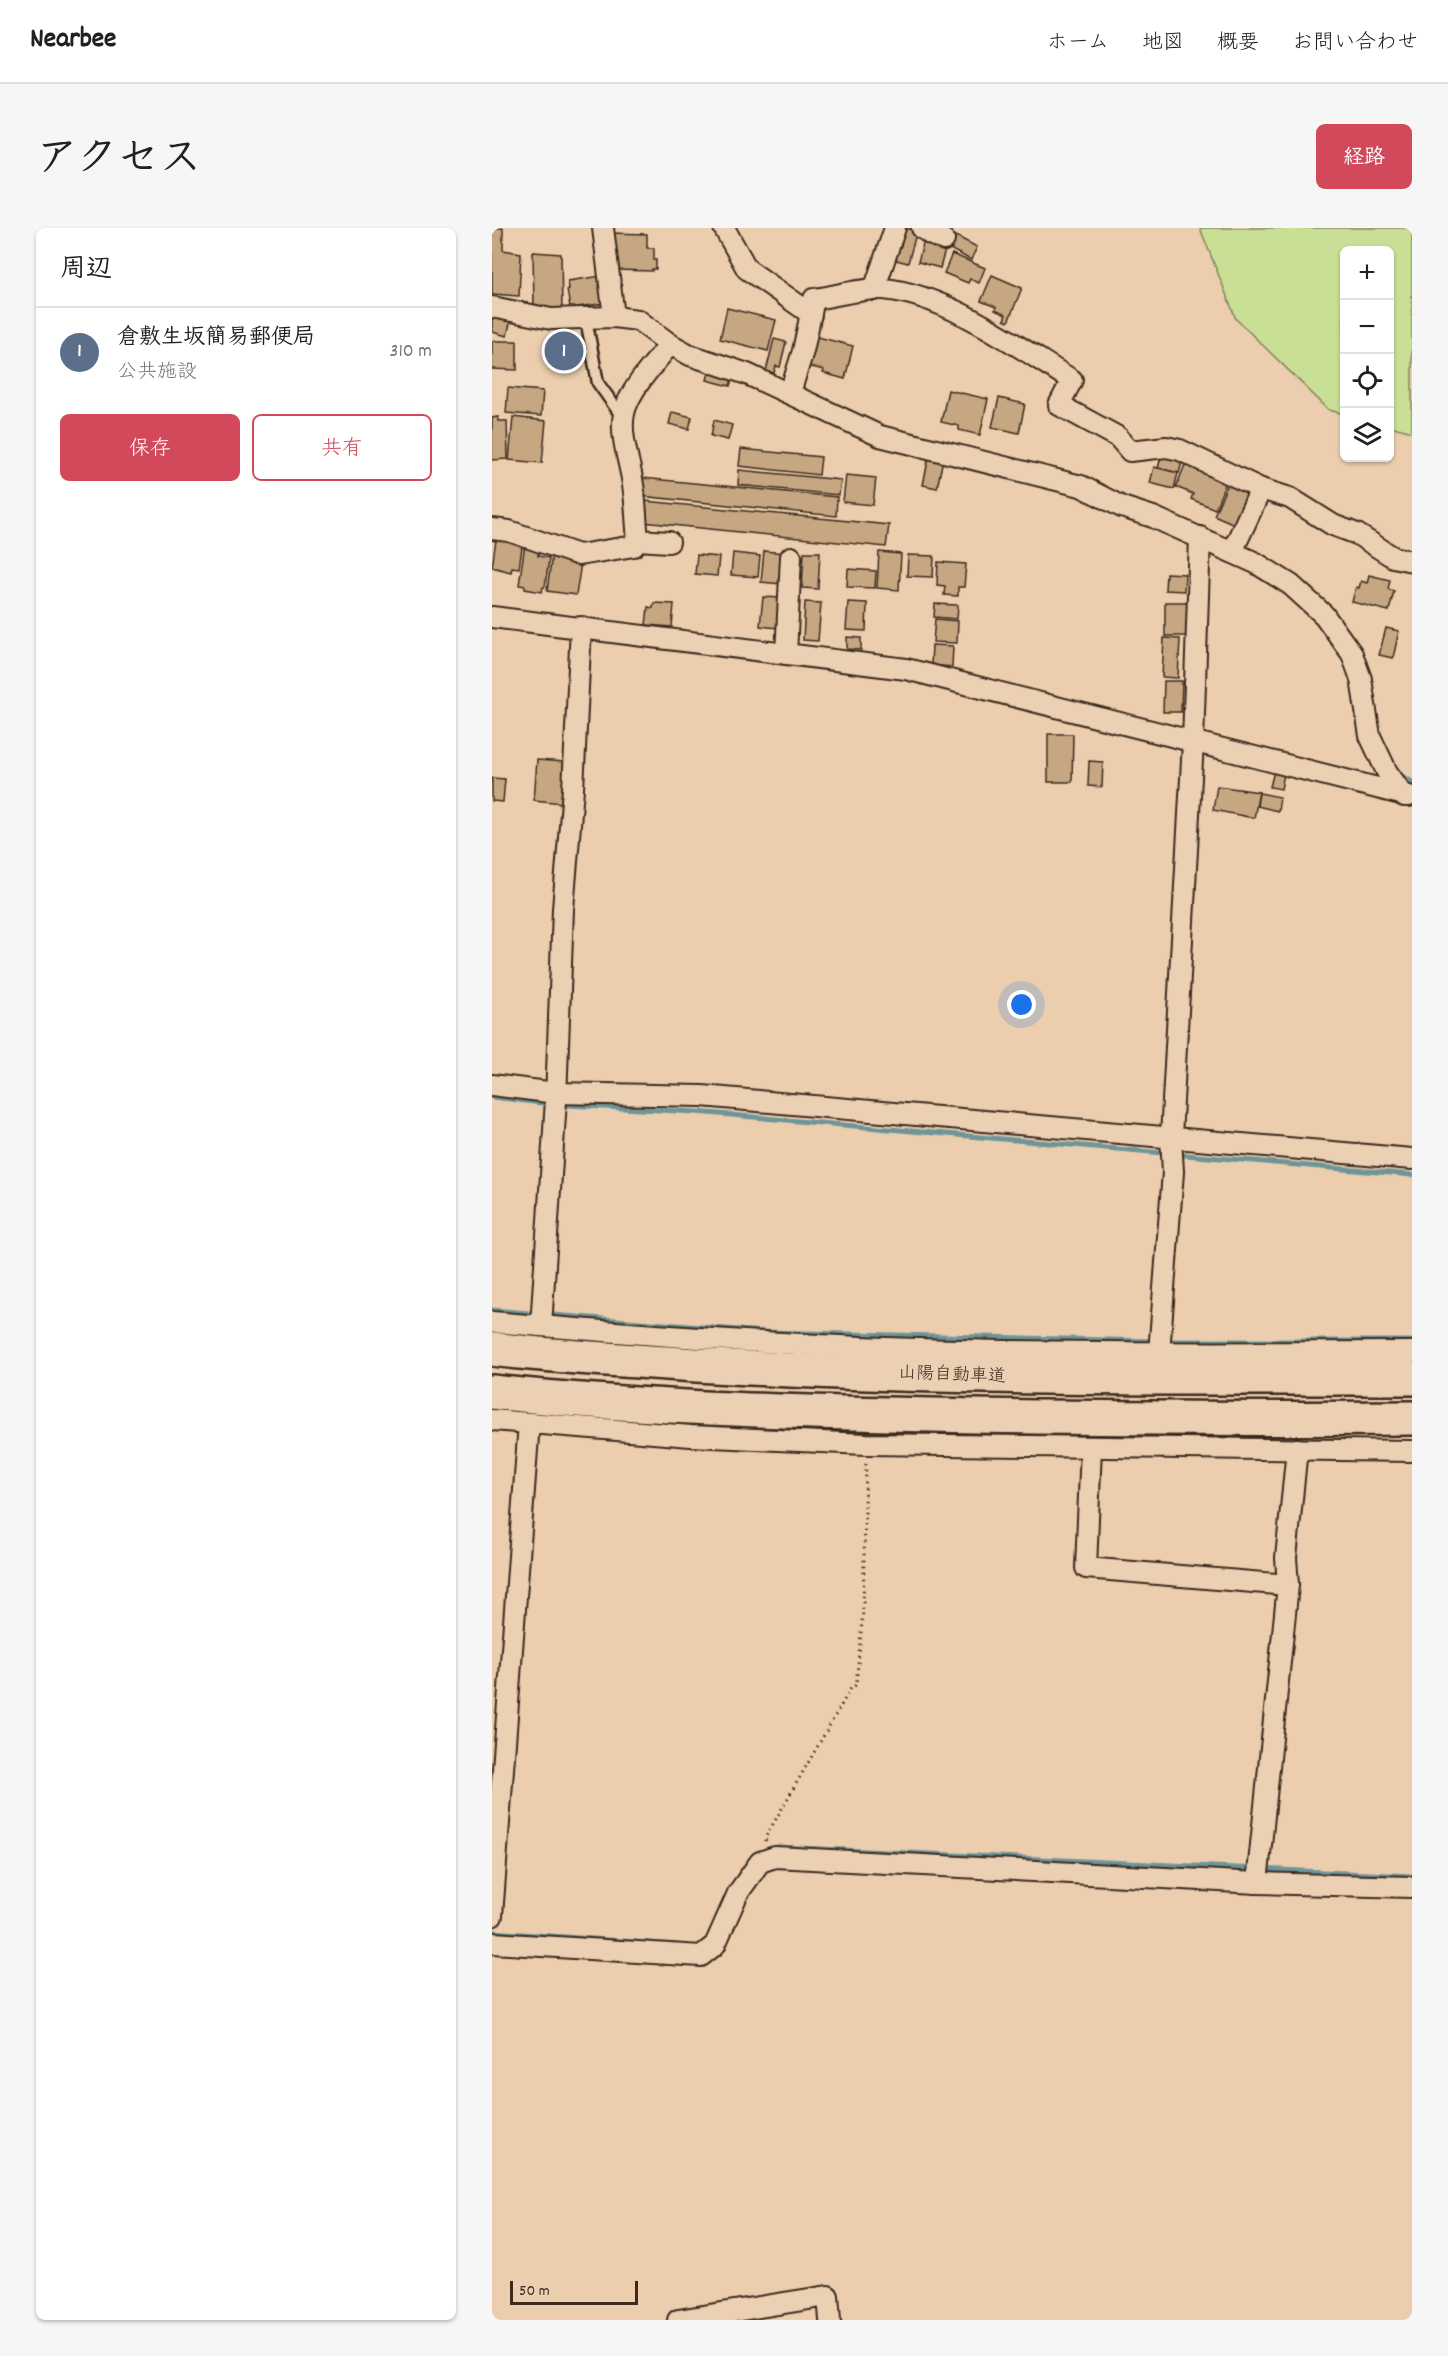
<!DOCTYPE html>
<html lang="ja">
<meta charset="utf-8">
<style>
body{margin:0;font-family:Dekko,"Klee One",sans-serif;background:#f6f6f6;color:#202124}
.controls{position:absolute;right:18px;top:18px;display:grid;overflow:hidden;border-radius:9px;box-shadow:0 2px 4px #0004}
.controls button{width:54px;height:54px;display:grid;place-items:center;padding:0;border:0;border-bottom:2px solid #e0e0e0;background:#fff;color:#202124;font:30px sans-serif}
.scale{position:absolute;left:18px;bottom:15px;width:128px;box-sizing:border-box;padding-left:6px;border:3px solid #3b2a1e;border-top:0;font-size:16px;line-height:21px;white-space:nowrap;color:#3b2a1e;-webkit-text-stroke:4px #ecd0b3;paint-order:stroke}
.you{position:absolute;left:530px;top:777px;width:21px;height:21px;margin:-15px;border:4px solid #fff;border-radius:50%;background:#1a73e8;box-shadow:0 0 0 9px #1a73e833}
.badge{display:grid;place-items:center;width:39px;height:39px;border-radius:50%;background:#d1495b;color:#fff;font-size:20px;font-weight:700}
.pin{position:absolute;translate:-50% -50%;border:3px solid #fff;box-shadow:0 2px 6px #0006}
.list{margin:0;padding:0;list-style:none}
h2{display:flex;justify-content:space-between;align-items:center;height:78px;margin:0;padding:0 24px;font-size:26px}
h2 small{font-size:20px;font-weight:400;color:#757577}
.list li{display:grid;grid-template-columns:39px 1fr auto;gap:18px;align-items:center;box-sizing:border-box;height:90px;padding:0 24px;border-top:2px solid #e0e0e0}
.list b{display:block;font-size:22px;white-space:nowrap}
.list p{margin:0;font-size:20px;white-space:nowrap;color:#757577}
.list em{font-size:20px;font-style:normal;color:#757577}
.actions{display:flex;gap:12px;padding:18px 24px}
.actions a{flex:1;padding:14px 0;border:2px solid #d1495b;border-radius:9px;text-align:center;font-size:21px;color:#d1495b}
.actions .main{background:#d1495b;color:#fff}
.icon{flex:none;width:33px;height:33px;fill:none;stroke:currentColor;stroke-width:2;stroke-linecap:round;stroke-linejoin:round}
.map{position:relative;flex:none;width:920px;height:2092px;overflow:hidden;border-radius:9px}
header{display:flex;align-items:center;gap:36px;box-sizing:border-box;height:84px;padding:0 30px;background:#fff;border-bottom:2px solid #e0e0e0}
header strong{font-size:28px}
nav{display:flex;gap:33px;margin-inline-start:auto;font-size:21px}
.intro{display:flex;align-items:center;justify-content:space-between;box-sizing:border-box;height:144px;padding:0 36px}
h1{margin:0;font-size:42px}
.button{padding:15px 27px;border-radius:9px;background:#d1495b;color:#fff;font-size:21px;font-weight:700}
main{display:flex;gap:36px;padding:0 36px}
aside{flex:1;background:#fff;border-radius:9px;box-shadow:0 2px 4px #0004}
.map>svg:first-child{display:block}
</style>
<header>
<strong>Nearbee</strong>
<nav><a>ホーム</a><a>地図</a><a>概要</a><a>お問い合わせ</a></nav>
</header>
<div class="intro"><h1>アクセス</h1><a class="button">経路</a></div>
<main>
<aside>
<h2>周辺<small></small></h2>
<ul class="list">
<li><span class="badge" style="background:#5c6f8a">1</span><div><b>倉敷生坂簡易郵便局</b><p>公共施設</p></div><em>310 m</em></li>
</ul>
<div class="actions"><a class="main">保存</a><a>共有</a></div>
</aside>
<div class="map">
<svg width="920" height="2092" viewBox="0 0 920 2092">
<rect width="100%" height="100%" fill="#ecceae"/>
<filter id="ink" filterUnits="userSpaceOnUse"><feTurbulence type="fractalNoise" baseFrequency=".0167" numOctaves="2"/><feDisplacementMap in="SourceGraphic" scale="12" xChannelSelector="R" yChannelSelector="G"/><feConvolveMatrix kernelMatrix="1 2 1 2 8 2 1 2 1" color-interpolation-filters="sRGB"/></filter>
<g filter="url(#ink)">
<polygon fill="#c8df95" stroke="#82845a" stroke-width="1.5" points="708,0 920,0 920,204 898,198 898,22 852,22 852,186 837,182 744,91"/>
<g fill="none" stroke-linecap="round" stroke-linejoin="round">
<g stroke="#6d959a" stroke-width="5">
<polyline points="906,546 920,554"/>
<polyline points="0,869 57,876 204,884 920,947"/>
<polyline points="0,1082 272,1104 663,1113"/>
<polyline points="673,1113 920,1113"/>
<polyline points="278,1622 285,1619 920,1648"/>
<polyline points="0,1704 186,1717"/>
</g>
</g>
<g fill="#c7a782" stroke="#3b2a1e" stroke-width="1.5">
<polygon points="0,0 11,0 11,22 29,25 27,68 0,66"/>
<polygon points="408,0 425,2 416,35 400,31"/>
<polygon points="118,5 155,6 155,20 162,20 162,32 164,32 164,41 160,41 160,43 123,42"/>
<polygon points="462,7 485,19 479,32 456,20"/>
<polygon points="433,9 455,15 448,40 426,34"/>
<polygon points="41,24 69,26 70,82 42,78"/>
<polygon points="460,26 493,40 487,55 478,51 476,55 452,45"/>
<polygon points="500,47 530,60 516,94 512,92 514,87 503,82 504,79 489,73"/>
<polygon points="110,48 114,75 78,80 75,62 77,61 76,53"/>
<polygon points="235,80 284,92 276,123 228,111"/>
<polygon points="0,83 20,87 15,108 0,104"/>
<polygon points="322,108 361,118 353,151 331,145 332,142 315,138"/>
<polygon points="282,111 294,114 288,139 284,138 282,145 274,143"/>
<polygon points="0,113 25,113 25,142 0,141"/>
<polygon points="219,138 242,144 238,158 215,152"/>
<polygon points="16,160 51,163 49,188 14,185"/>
<polygon points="456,162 496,171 488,207 467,202 467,198 449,194"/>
<polygon points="507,170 533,176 527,205 500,199"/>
<polygon points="180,184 200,189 197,201 177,196"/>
<polygon points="6,189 6,193 15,193 16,231 0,232 0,190"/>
<polygon points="21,189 54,193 50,235 17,232"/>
<polygon points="222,192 240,197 236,212 219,208"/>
<polygon points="249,221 329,229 327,247 247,238"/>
<polygon points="671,221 692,227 687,245 666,240"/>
<polygon points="437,228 451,231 445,260 431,257"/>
<polygon points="695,232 736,249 723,281 699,271 701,266 684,259"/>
<polygon points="662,239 686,245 682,261 658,255"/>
<polygon points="247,242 349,252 347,267 246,257"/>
<polygon points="354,247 384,250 381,277 351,274"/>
<polygon points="150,250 345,269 344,288 148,268"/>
<polygon points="738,251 763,261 747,298 722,287"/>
<polygon points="153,273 397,297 394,319 151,294"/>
<polygon points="13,309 31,312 27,340 20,339 19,344 0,339 4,312 13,313"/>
<polygon points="33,316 47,318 46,328 57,330 53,359 51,359 50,364 33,361 33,358 27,357"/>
<polygon points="272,323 293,325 290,356 269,354"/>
<polygon points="312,324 328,324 326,361 310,360"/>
<polygon points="387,324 409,326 407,362 385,360"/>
<polygon points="241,325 268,328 266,349 239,347"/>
<polygon points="60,327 89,335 84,367 55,363"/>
<polygon points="205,327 227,329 225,348 203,346"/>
<polygon points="416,327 442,328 441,349 415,348"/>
<polygon points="446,334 474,336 472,359 466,359 466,368 452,367 453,358 445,357"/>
<polygon points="356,341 384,343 383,360 355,359"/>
<polygon points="674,345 693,346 692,363 673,362"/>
<polygon points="877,347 898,352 896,361 902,363 897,383 860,374 864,359 867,360 869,353 875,355"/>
<polygon points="271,369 289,370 286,400 268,398"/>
<polygon points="313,374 329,375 326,413 311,412"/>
<polygon points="356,374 375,375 374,403 354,402"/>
<rect x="673" y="374" width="29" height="34"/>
<polygon points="162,375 182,376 180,399 154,397 156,379 161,380"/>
<polygon points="443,376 466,377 465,391 442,389"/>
<polygon points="443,391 466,393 465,415 441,414"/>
<polygon points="894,400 907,403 901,430 887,427"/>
<polygon points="355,409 369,410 369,422 355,421"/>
<polygon points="672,410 688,411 686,450 670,449"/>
<polygon points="440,417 461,418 460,439 439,437"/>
<polygon points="672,453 690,453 689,484 671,484"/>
<polygon points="556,506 581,506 580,554 556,554"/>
<polygon points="45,532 73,534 70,575 42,572"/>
<polygon points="597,533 611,534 610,559 596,558"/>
<polygon points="782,543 792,546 789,561 778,559"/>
<polygon points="0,550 13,551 11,574 0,573"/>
<polygon points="725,558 767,564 762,590 721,582"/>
<polygon points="767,565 788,569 786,583 765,578"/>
</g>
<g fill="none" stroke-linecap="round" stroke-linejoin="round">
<defs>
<polyline id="service" points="94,91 106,155 131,190"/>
<g id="minor">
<polyline points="111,0 122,89"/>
<polyline points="232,0 255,41 319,86"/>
<polyline points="430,0 438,6 452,12"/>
<polyline points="382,62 403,0"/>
<polyline points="0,79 59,91 122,89 146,92 178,116 198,127 255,146 388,208 589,258 630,279 661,289 764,335 799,357 832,387 860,426 869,451 878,508 895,544 912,568"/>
<path d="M298,165l13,-42 11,-52c22,-3 47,-11 69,-10 63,5 135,58 189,91l-13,25 59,32 12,14 36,-4 14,3 81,39 29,9 43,27 24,9 36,23 19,4"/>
<polyline points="0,301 17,303 87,327 142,318 146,312"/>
<path d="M177,314l-31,-2c-2,-18 -2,-37 -5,-55 -3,-25 -17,-56 -6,-81 9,-22 29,-42 43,-60"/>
<polyline points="740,324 769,261"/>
<polyline points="0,389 414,441 917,568"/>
<polyline points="294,426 299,329"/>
<polyline points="0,857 64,865 210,868 920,931"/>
<path d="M0,1094c155,13 311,25 466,28 152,4 303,2 454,2"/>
<polyline points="49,1098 64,872 71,681 81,561 89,399"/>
<polyline points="667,1125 681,944 679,909 701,514 708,309"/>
<polyline points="0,1192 199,1208 374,1216 920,1223"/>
<polyline points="599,1219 594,1340 796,1357"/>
<polyline points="765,1655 796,1357 794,1330 805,1221"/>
<polyline points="0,1688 37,1195"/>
<polyline points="0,1715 209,1728 223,1717 246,1665 268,1634 283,1629 765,1655 920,1659"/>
<polyline points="186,2092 336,2068 338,2092"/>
</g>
<g id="motorway">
<path d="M0,1121c58,7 117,10 175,14 248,17 497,15 745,15"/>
<path d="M0,1164c132,14 265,19 397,22 174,5 349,5 523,4"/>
</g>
</defs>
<use href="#service" stroke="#3b2a1e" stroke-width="15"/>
<use href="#minor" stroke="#3b2a1e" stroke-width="24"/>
<use href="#motorway" stroke="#3b2a1e" stroke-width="38"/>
<polyline stroke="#3b2a1e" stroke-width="3" stroke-dasharray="1.5 4.5" stroke-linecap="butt" points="274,1613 273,1610 359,1460 364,1457 371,1383 374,1232"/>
<use href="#service" stroke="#ecd0b3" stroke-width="10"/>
<use href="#minor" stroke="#ecd0b3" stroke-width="20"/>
<use href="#motorway" stroke="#ecd0b3" stroke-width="33"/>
</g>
</g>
<g text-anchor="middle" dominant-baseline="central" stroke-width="4.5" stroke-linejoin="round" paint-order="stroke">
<g font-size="18" fill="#3b2a1e" stroke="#ecd0b3">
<text transform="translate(460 1148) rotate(2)">山陽自動車道</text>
</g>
</g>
</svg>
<div class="controls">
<button>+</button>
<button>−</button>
<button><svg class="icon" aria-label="locate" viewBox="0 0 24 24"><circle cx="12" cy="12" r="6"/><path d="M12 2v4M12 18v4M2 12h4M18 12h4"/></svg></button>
<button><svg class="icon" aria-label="layers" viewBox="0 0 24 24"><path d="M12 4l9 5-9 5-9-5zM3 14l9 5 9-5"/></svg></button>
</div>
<div class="scale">50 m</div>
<div class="you"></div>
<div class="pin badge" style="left:72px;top:123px;background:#5c6f8a">1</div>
</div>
</main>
